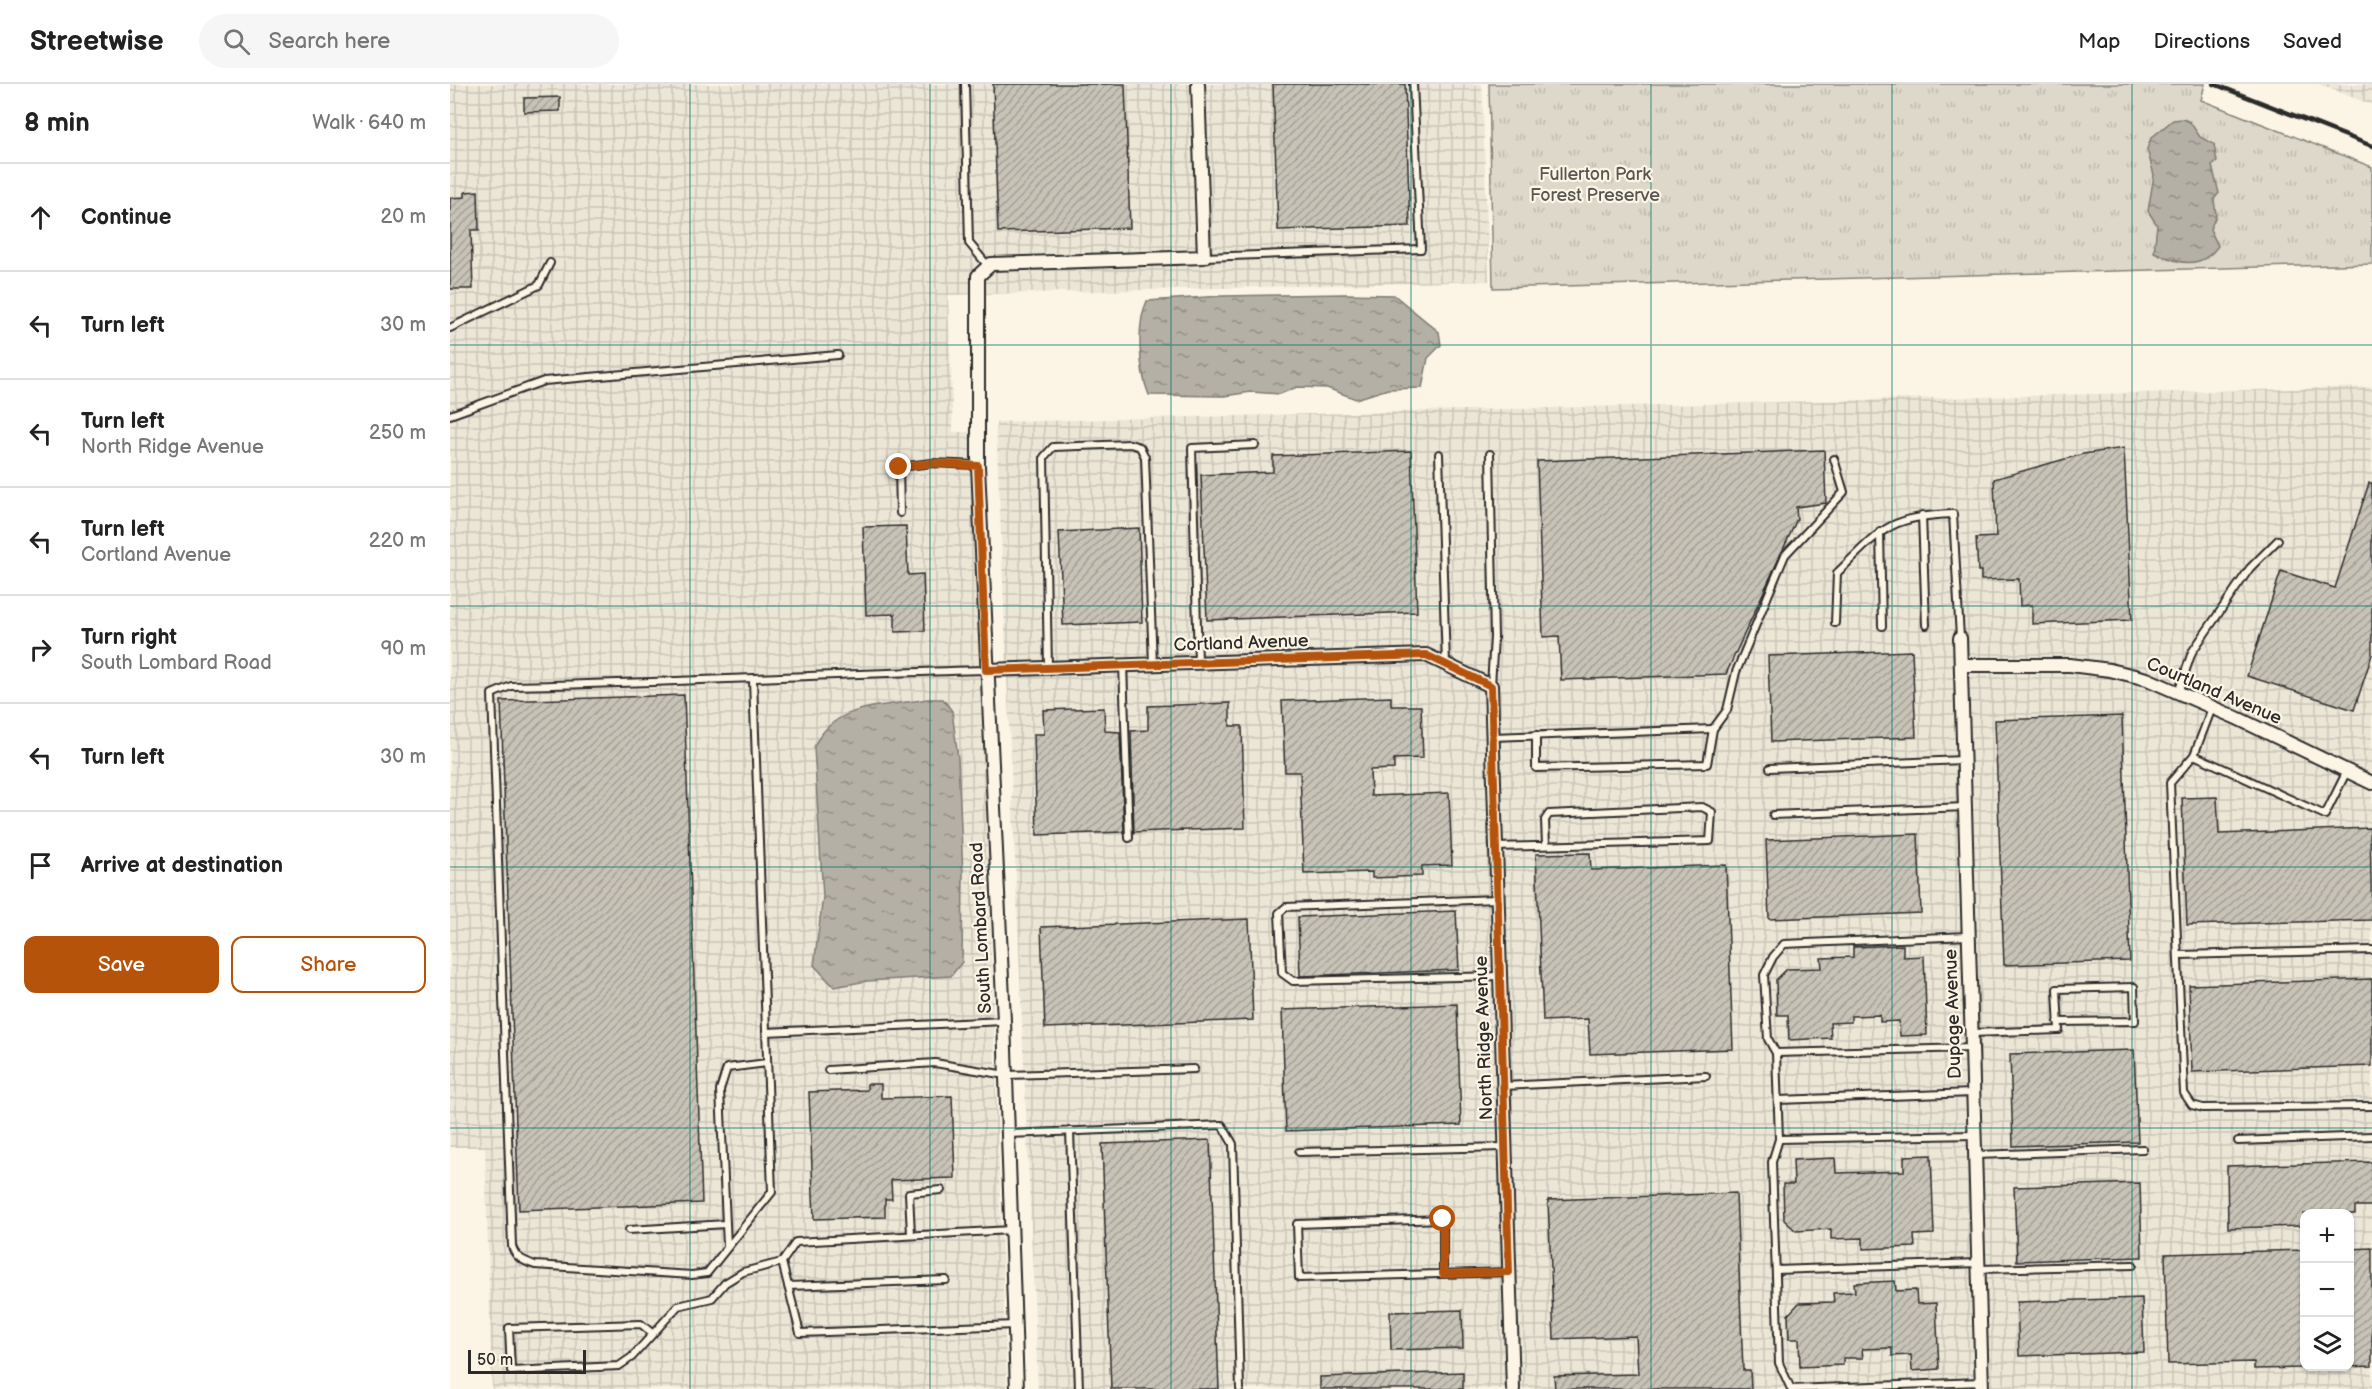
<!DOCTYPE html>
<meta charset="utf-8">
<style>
body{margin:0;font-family:"Balsamiq Sans",sans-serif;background:#f6f6f6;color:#222}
.controls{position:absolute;right:18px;bottom:18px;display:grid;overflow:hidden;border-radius:12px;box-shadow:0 2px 4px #0004}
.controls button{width:54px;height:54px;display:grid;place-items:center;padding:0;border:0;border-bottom:2px solid #e0e0e0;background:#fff;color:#222;font:30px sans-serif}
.scale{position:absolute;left:18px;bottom:15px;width:118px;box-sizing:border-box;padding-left:6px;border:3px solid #2b2b2b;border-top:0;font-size:16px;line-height:21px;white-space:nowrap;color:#2b2b2b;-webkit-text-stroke:4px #fcf5e5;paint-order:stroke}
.stop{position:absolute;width:18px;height:18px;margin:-14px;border:4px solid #b45309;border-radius:50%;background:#fff}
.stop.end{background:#b45309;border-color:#fff;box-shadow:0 2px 6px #0008}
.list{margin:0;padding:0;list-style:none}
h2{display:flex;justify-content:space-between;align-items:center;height:78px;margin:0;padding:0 24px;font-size:26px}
h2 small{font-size:20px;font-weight:400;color:#767676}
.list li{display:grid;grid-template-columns:39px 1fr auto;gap:18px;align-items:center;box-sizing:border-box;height:108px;padding:0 24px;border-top:2px solid #e0e0e0}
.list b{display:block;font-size:22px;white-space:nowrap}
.list p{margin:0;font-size:20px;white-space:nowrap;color:#767676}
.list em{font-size:20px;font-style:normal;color:#767676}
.actions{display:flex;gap:12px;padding:18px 24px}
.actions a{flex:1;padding:14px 0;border:2px solid #b45309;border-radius:12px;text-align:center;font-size:21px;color:#b45309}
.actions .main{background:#b45309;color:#fff}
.icon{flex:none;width:33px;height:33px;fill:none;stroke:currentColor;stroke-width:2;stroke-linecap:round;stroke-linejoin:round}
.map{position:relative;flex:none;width:1922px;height:1305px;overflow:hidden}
header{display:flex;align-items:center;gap:36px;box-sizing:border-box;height:84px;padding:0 30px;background:#fff;border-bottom:2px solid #e0e0e0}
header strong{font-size:28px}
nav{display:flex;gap:33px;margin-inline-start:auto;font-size:21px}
.search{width:420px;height:54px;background:#f6f6f6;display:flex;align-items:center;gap:15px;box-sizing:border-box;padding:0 21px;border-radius:33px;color:#767676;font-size:22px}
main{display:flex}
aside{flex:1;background:#fff}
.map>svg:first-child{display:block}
</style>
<header>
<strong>Streetwise</strong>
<div class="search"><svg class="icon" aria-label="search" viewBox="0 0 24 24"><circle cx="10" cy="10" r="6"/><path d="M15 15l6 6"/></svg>Search here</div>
<nav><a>Map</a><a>Directions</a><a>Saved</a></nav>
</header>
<main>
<aside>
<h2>8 min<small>Walk · 640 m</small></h2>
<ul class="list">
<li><svg class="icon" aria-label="ahead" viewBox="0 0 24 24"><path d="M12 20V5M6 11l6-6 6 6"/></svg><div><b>Continue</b></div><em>20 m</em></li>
<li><svg class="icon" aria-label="left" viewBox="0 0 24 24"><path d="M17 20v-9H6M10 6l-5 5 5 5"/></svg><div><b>Turn left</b></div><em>30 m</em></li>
<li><svg class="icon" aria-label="left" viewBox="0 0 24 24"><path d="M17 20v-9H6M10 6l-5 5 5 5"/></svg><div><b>Turn left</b><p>North Ridge Avenue</p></div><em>250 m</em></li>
<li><svg class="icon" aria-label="left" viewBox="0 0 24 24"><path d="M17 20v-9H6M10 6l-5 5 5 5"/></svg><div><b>Turn left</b><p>Cortland Avenue</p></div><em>220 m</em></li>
<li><svg class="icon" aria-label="right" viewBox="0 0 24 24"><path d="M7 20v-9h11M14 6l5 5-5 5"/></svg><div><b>Turn right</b><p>South Lombard Road</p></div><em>90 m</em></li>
<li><svg class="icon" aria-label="left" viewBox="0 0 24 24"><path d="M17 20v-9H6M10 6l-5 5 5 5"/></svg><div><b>Turn left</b></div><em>30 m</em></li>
<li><svg class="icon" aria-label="arrive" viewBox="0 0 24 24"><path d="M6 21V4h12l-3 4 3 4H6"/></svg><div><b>Arrive at destination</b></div></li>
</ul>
<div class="actions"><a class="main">Save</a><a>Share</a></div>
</aside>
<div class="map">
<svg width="1922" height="1305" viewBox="0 0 1922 1305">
<defs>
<pattern id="industrial-grid" width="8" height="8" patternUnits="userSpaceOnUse" patternTransform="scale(1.5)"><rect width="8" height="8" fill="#ece6d7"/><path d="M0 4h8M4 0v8" fill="none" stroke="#cbc5b9"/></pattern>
<pattern id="park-tufts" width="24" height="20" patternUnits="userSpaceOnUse" patternTransform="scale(1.5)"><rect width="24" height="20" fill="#ded8ca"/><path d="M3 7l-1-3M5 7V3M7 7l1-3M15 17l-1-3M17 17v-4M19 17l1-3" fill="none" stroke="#bfbaae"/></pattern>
<pattern id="water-ripples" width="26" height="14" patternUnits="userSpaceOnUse" patternTransform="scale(1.5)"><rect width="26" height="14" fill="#b4b0a5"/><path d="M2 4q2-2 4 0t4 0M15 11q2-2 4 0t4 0" fill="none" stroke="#938f87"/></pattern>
<pattern id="building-hatch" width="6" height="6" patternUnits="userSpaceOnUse" patternTransform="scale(1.5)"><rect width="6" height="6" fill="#c8c3b7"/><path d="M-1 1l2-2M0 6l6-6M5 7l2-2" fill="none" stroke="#a39f95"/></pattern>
</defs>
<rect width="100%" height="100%" fill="#fcf5e5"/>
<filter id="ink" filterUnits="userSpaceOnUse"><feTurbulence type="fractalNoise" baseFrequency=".0167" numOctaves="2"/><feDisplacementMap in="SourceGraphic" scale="12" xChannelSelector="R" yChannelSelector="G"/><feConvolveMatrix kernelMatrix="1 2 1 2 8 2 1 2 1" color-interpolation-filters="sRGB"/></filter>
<g filter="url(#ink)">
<g fill="url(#industrial-grid)" fill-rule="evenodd">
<polygon points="0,0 1032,0 1039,197 498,211 503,348 522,348 557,1305 42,1305 35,1063 0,1063"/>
<polygon points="1868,0 1922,0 1922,21"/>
<path d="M1922,303v1002h-1334l-42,-967zM1854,1130h46v152h-46z"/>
</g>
<polygon fill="url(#park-tufts)" stroke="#84827a" stroke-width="1.5" points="1039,0 1755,0 1751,16 1922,83 1922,180 1043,204"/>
<g fill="url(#water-ripples)" stroke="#7d7b74" stroke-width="1.5">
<path d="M1733,35l7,3 10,15 14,7 3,18 -5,4 7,27 -5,6 2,17 -6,13 8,17c-18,25 -41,17 -64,6l3,-27 -9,-14 6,-36 -7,-26 4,-11 22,-18z"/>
<path d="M895,210l49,1 45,37 2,13 -13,13 -6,30 -34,1 -32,10 -29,-11 -30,-1 -17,7 -29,-2 -27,4 -75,-1c-10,-24 -13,-71 -2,-94l75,-5z"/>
<path d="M478,615h15l9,12 6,47 5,117 -1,87 -11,14 -84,5 -33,6 -20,-22 9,-68 -9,-150c20,-45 72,-40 114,-48z"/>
</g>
<g fill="url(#building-hatch)" stroke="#2b2b2b" stroke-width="1.5">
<polygon points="543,0 675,0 680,144 548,148"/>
<polygon points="823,0 955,0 960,142 828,146"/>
<polygon points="110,13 110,27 74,28 74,14"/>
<polygon points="28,107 29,146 21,146 23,205 0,205 0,114 15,113 15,108"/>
<polygon points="1674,364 1682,536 1582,540 1582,521 1570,522 1569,495 1531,496 1531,487 1528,487 1526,454 1546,453 1544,395 1633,370"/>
<polygon points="1374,366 1376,419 1346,423 1347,435 1276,590 1111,596 1109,552 1093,553 1087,377"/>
<polygon points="961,367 967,528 757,536 751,391 823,388 823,372"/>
<polygon points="1919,399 1922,399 1922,571 1904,626 1797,592 1831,487 1885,504"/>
<polygon points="456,442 458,491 473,490 475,547 445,548 445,530 416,531 413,443"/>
<polygon points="689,444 692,538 613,541 609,448"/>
<polygon points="1462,567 1466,653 1321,658 1318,572"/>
<polygon points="234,611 252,1119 69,1126 51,617"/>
<polygon points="941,613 941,622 971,622 973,674 944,675 944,685 920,686 921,712 999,709 1002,781 972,782 972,792 922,794 922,788 854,790 850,688 835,688 832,617"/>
<polygon points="780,619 780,642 792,642 795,744 684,748 681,647 698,646 698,622"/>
<polygon points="654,624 655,647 670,648 674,748 587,751 584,650 594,650 593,626"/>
<polygon points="1672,632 1680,877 1554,881 1545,636"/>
<polygon points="1767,713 1769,750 1920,744 1922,836 1737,841 1732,714"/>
<polygon points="1468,750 1471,829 1319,835 1316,756"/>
<polygon points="1140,769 1141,786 1276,781 1283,965 1140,970 1138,935 1093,937 1086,770"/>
<polygon points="1006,827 1009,886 850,892 848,833"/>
<polygon points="799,835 803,936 595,944 591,843"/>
<polygon points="1453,861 1453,873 1474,872 1477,951 1450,952 1449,937 1430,938 1430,931 1401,932 1401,938 1380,939 1381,954 1339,956 1338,931 1327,931 1326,896 1337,885 1372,884 1371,874 1403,873 1403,863"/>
<polygon points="1922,895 1922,982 1742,988 1739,901"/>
<polygon points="1007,920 1011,1041 836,1047 832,926"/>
<polygon points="1684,966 1688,1058 1563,1062 1560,970"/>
<polygon points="417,1000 431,1000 431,1014 502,1012 505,1094 441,1096 442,1115 435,1115 435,1133 364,1135 359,1008 417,1006"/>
<polygon points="760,1056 769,1305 661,1305 652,1060"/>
<polygon points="1481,1071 1484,1150 1464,1151 1465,1163 1413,1165 1413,1154 1381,1155 1381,1145 1346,1147 1334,1136 1333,1100 1344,1100 1343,1076 1385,1074 1386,1089 1454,1087 1454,1072"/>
<polygon points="1922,1078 1922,1122 1905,1122 1905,1130 1854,1130 1854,1142 1778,1144 1777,1082"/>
<polygon points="1690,1099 1692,1173 1567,1177 1564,1103"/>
<polygon points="1286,1109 1293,1286 1300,1286 1301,1305 1105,1305 1104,1292 1188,1290 1186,1252 1104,1255 1098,1116"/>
<polygon points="1922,1164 1922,1282 1899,1283 1899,1165"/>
<polygon points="1854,1166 1854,1284 1804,1285 1804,1278 1718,1280 1715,1170"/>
<polygon points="1445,1197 1446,1207 1466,1206 1467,1220 1486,1219 1489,1285 1462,1287 1461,1271 1442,1272 1442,1264 1412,1265 1413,1274 1393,1274 1393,1281 1350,1283 1349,1255 1339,1255 1338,1231 1349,1219 1384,1218 1383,1209 1405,1208 1404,1199"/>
<polygon points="1692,1214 1694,1268 1569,1272 1567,1218"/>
<polygon points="1012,1226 1013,1264 941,1266 940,1228"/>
<polygon points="1013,1288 1013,1305 870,1305 870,1293"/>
</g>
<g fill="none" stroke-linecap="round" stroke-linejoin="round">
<defs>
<g id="lane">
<polyline points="515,0 519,159 538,182"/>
<polyline points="754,173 971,165 963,0"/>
<polyline points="0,244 89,201 100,179"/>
<polyline points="0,331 94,297 388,271"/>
<polyline points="989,370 996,580"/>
<polyline points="1040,370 1044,553 1041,602"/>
<polyline points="450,429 449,383 482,379 528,381"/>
<polyline points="1472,431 1476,541"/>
<polyline points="1430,448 1432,542"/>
<path d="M1385,539l2,-50c44,-43 52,-57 116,-59l7,124"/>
<polyline points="748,578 742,364 805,361"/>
<polyline points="673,581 679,754"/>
<polyline points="598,583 594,373 603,363 680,360 690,363 695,373 703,580"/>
<path d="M303,596l19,512 -65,81 -15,2 -157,-10c-11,-4 -20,-7 -23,-19l-20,-552 19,-8c158,-3 316,-12 475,-16"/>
<polyline points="1728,609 1742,568 1800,484 1828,456"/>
<polyline points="1762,624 1744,671 1720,699 1734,1009 1742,1021 1753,1024 1922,1022"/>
<polyline points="1086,651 1086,684 1257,680 1263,645 1277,626 1286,588 1335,471 1394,408 1384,375"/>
<polyline points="1043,653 1263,645"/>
<polyline points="1744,671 1875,731 1897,687"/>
<polyline points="1320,684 1513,676"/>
<polyline points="1323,731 1515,723"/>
<polyline points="1045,763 1260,757 1262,728 1252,723 1099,730 1095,736 1096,761"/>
<polyline points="1047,815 836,823 829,829 832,889 843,897 1050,892"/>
<polyline points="1730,871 1922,866"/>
<polyline points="316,948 554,937"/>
<polyline points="1522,949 1609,946 1607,905 1684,903 1685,937 1608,938"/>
<polyline points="1326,969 1522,964"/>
<polyline points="378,986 485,979 556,991 744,985"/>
<polyline points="1054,1002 1256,992"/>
<polyline points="1328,1016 1523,1009"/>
<polyline points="620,1047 629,1305"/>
<polyline points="559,1050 772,1041 783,1060 790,1305"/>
<polyline points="1329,1055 1524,1051"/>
<polyline points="1788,1057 1922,1052"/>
<polyline points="849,1068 1055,1063"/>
<polyline points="1526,1071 1693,1065"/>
<polyline points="179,1146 276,1140"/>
<polyline points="561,1146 346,1158 332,1178 350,1249 565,1241"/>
<polyline points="461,1150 459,1109 491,1106"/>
<polyline points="277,1162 270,1006 277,984 317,979"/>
<polyline points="1529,1185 1683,1181"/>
<polyline points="1326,1186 1528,1179"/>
<polyline points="993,1190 993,1135 847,1140 849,1194 1059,1188"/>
<polyline points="338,1202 496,1196"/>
<polyline points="202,1249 191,1240 59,1244 61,1287 169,1282 182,1273 228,1222 262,1214 275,1199 293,1188 332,1178"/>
<polyline points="1341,1305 1329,1279 1322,1078 1329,1055 1326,969 1318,955 1314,891 1323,873 1334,860 1518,852"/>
<polyline points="1341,1305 1531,1298"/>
</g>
<g id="street">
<polyline points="1510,554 1532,1305"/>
<polyline points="1511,581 1620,581 1660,586 1697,595 1789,635 1922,699"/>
<polyline points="536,586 976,571 1041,602 1063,1305"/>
<polyline points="567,1305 554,937 528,382 528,192 541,180 754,173 748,0"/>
</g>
</defs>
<use href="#lane" stroke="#2b2b2b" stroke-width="10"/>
<use href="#street" stroke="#2b2b2b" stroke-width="16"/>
<use href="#lane" stroke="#fcf5e5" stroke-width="6"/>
<use href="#street" stroke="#fcf5e5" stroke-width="12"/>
<polyline stroke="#2b2b2b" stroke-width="4.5" points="1764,0 1922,62"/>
</g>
</g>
<g fill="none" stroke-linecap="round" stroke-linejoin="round" filter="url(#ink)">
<polyline stroke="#b45309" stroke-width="8" points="449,383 482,379 528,382 536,586 976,571 1041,602 1059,1188 993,1190 993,1135"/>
</g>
<path fill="none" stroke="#0f766e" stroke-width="1.5" stroke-opacity="0.55" d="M240,0v1305M480,0v1305M721,0v1305M961,0v1305M1201,0v1305M1442,0v1305M1682,0v1305M0,261h1922M0,522h1922M0,783h1922M0,1044h1922"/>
<g text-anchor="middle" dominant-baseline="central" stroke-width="4.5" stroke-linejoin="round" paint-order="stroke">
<g font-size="18" fill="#585653" stroke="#fcf5e5">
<text x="1145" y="90">Fullerton Park<tspan x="1145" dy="21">Forest Preserve</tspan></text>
</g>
<g font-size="18" fill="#2b2b2b" stroke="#fcf5e5">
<text transform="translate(791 559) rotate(-2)">Cortland Avenue</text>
<text transform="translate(1764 607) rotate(23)">Courtland Avenue</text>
<text transform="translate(531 844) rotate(-93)">South Lombard Road</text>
<text transform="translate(1503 930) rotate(-92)">Dupage Avenue</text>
<text transform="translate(1034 954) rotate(-92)">North Ridge Avenue</text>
</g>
</g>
</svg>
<div class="controls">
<button>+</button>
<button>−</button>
<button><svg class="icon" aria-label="layers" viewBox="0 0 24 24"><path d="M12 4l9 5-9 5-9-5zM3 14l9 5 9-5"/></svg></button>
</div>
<div class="scale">50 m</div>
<div class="stop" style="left:993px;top:1135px"></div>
<div class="stop end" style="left:449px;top:383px"></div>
</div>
</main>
